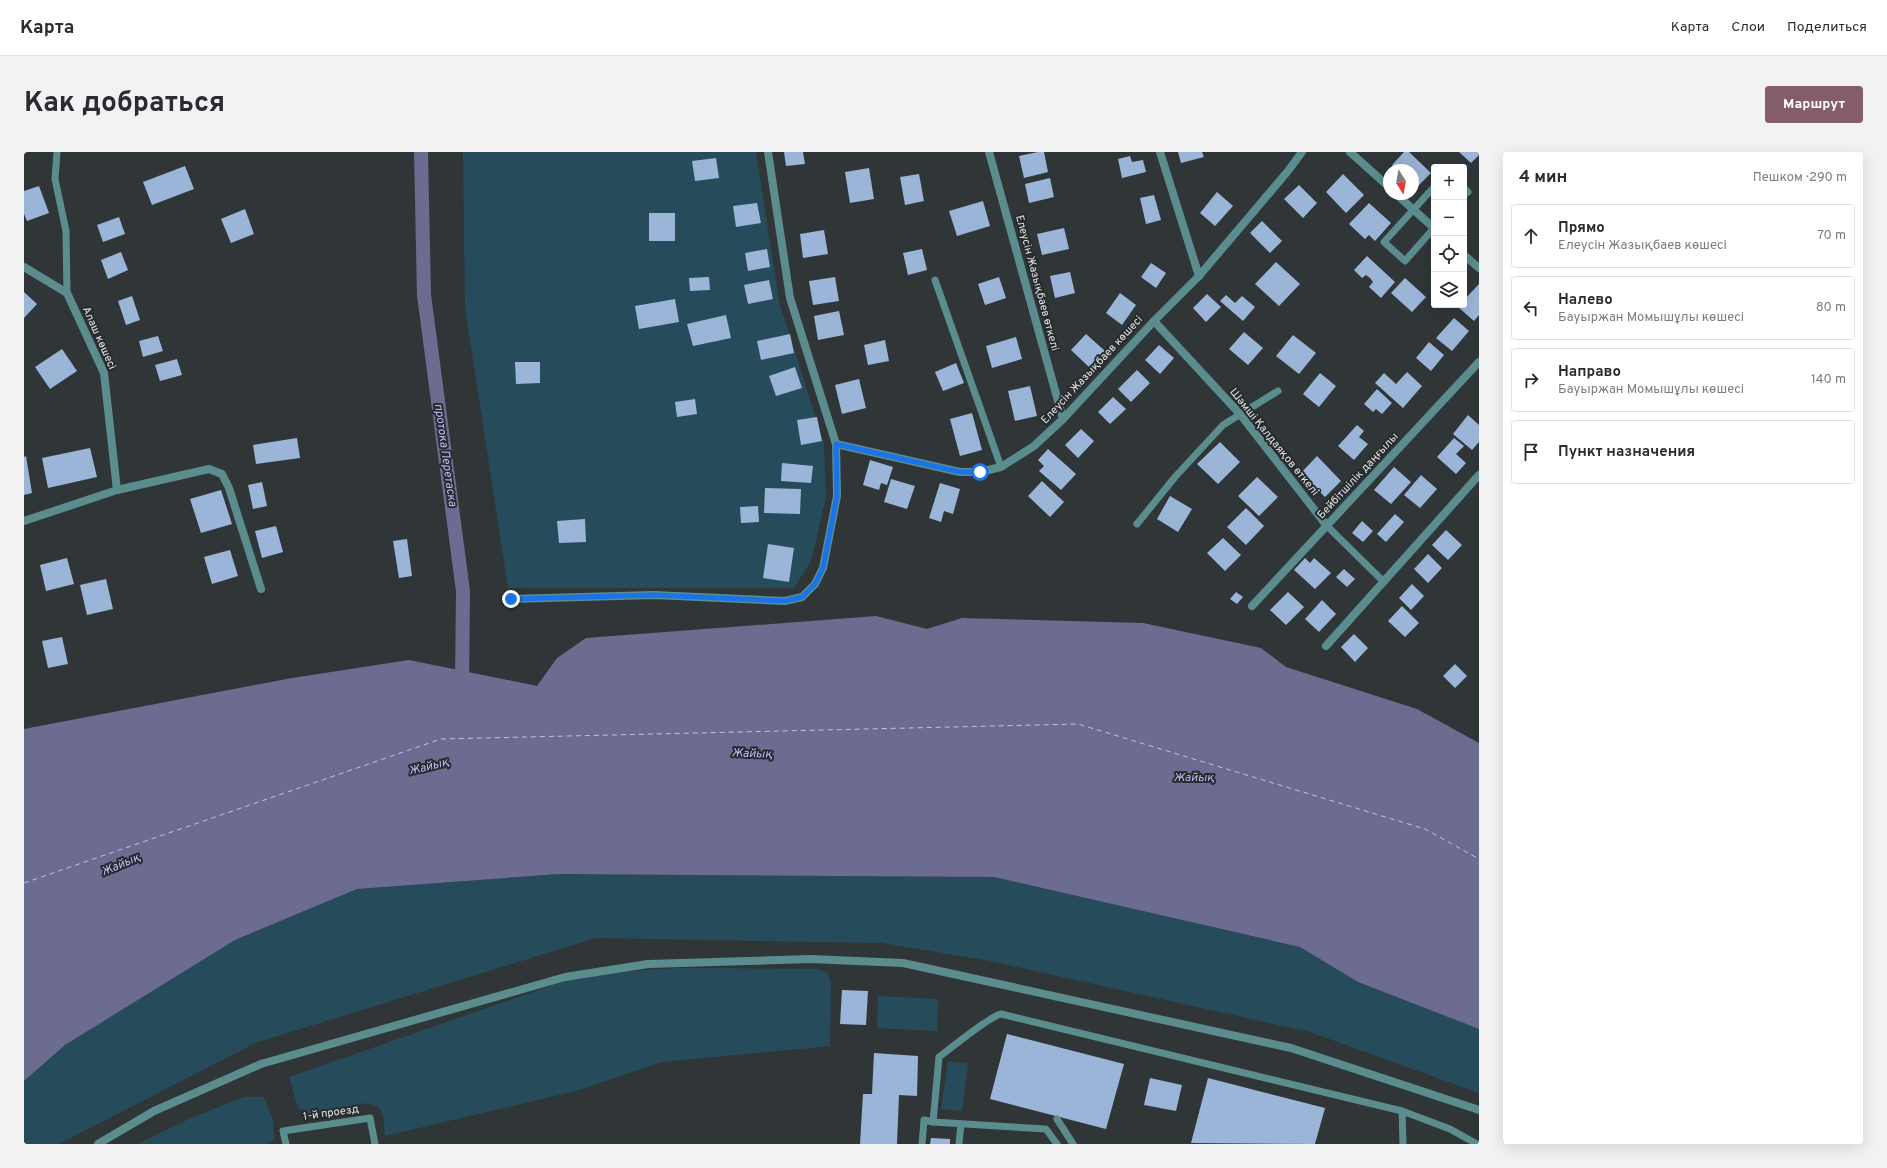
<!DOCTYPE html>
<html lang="ru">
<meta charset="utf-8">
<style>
body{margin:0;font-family:Overpass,sans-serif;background:#f2f2f3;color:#2b2b33}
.controls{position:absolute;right:12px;top:12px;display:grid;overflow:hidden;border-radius:4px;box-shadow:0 4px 16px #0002}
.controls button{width:36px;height:36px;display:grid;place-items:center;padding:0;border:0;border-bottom:1px solid #e1e1e2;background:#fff;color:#2b2b33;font:20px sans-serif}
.compass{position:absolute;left:1359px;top:12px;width:36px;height:36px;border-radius:50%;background:#fff;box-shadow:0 4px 16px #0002;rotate:169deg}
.stop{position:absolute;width:12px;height:12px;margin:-9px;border:3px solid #1a73e8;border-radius:50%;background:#fff}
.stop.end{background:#1a73e8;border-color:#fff;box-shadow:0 1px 4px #0008}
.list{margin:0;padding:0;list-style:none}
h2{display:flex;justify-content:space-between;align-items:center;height:52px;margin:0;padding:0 16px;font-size:17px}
h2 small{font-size:13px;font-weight:400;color:#7c7c81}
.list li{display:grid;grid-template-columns:26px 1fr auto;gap:12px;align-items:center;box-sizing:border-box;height:64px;margin:0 8px 8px;padding:0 8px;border:1px solid #e1e1e2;border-radius:4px}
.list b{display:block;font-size:15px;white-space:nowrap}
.list p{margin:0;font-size:13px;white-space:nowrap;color:#7c7c81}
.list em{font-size:13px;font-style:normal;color:#7c7c81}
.icon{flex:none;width:22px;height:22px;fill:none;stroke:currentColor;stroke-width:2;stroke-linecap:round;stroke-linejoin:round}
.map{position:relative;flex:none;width:1455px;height:992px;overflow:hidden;border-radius:4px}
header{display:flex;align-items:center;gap:24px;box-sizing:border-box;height:56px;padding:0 20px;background:#fff;border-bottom:1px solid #e1e1e2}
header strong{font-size:19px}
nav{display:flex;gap:22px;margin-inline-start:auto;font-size:14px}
.intro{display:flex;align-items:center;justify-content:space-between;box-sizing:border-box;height:96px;padding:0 24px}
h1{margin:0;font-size:28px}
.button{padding:10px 18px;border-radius:4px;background:#855d68;color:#fff;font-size:14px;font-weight:700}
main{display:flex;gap:24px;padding:0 24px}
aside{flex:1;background:#fff;border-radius:4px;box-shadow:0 4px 16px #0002}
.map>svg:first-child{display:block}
</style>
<header>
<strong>Карта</strong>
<nav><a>Карта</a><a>Слои</a><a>Поделиться</a></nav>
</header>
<div class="intro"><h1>Как добраться</h1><a class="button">Маршрут</a></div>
<main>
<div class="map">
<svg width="1455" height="992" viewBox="0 0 1455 992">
<rect width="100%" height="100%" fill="#303638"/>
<g fill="#264c5c">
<polygon points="439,0 732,0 755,149 800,292 802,345 787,409 770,436 484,436 441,156"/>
<polygon points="535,722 970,725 1276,795 1334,830 1455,877 1455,941 1286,880 966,809 857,791 572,786 231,891 35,992 0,992 0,929 41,893 211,788 333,737"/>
<path d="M655,816l138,1 10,3 4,11 -1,63 -169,16 -81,28 -195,46c-2,-16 2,-29 -17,-33l-63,11 -8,-9 -8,-28 284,-99 54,-7z"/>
<polygon points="854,844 914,847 913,879 853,876"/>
<polygon points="924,909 944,912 938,959 917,957"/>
<polygon points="220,945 240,945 249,968 250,988 241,992 114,992 163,968"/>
</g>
<polygon fill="#6c6c91" points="852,464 903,477 938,466 1119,471 1237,496 1262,515 1393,557 1455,591 1455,877 1334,830 1276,795 970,725 535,722 333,737 211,788 41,893 0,929 0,577 268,526 385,508 513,534 533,506 562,486"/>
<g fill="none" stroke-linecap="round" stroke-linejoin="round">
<polyline stroke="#6c6c91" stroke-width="14" points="397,0 400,143 439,439 438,538"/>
<polyline stroke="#bfbffe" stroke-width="1" stroke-dasharray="5 4" stroke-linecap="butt" points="0,731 417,587 1054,572 1401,677 1455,707"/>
</g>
<g fill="#9bb5d8">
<polygon points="760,0 779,0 781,12 762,14"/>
<polygon points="1014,0 1020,0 1024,20 1000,26 995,4"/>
<polygon points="1154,0 1178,0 1180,5 1157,11"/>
<polygon points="1380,0 1385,0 1407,21 1392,36 1389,33 1389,18 1373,18 1368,13"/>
<polygon points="1435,0 1455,0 1455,3 1447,11"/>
<polygon points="1106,4 1108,10 1119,8 1122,20 1098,26 1094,7"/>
<polygon points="692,6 695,26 671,29 668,9"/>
<polygon points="161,14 170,37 128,53 119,30"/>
<polygon points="845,16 850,47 826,51 821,20"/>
<polygon points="895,22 900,49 881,53 876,25"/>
<polygon points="1319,22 1340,43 1322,61 1302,40"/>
<polygon points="1026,26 1030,45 1005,51 1001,32"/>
<polygon points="1275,33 1293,51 1279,66 1260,47"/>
<polygon points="15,34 25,61 3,69 0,62 0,39"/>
<polygon points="1193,40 1209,54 1191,74 1176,61"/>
<polygon points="1130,43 1137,68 1122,72 1116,46"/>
<polygon points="959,49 966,74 933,84 925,59"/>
<polygon points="733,51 737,71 712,75 709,54"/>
<polygon points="1345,51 1367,71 1351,89 1345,83 1341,87 1325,72"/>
<polygon points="221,57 230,82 207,91 197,67"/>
<rect x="625" y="61" width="26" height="28"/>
<polygon points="95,65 101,82 79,90 73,73"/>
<polygon points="1238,69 1258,89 1246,101 1226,81"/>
<polygon points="1040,76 1045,97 1018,103 1013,82"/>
<polygon points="800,78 804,102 779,106 776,82"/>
<polygon points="743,97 746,115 724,119 721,101"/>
<polygon points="898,97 903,118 884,123 879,101"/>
<polygon points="97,100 104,118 84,127 77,108"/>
<polygon points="1343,104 1371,130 1357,146 1345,135 1349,130 1346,126 1342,123 1338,126 1330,118"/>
<polygon points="1252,110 1276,132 1255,154 1231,132"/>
<polygon points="1127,111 1142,121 1132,136 1117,125"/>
<polygon points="1046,120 1051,141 1031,146 1026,124"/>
<polygon points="685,125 686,138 666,139 665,126"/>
<polygon points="811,125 815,149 789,153 785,129"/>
<polygon points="975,125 982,146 961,153 954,132"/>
<polygon points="1381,126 1402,145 1388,160 1367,141"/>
<polygon points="745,128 749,147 724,152 720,133"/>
<polygon points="1455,132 1455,163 1450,169 1434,155 1436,153 1440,153 1440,148"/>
<polygon points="0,140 13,152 0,166"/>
<polygon points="1096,141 1112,153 1098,173 1082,161"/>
<polygon points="1183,142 1197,155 1182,170 1169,156"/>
<polygon points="1202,143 1211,151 1218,144 1231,155 1219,169 1196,149"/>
<polygon points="108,144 116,168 102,173 94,149"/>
<polygon points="651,147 655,170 615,177 611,154"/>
<polygon points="815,159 820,183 794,188 790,164"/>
<polygon points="702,163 707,186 669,194 663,172"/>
<polygon points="1430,166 1445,179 1428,199 1412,186"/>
<polygon points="1220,180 1239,196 1224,213 1205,197"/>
<polygon points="766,182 770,201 737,208 733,189"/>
<polygon points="1062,182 1081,199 1066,216 1047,198"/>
<polygon points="1269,183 1292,201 1275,222 1252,204"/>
<polygon points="134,184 139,199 119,205 115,189"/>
<polygon points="992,185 998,207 968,216 962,194"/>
<polygon points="861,188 865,209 844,213 840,193"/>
<polygon points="1405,190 1420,203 1407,219 1392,206"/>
<polygon points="1135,193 1150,206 1136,222 1121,208"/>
<polygon points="38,197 53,219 26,237 11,215"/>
<polygon points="153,207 158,223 136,229 131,213"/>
<polygon points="491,210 516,210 516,231 492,232"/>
<polygon points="932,211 940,231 919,239 911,220"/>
<polygon points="771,215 778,236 752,244 745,224"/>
<polygon points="1113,218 1126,231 1107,250 1094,237"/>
<polygon points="1383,220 1398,234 1379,256 1351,231 1360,221 1372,232"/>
<polygon points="1296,221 1312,234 1295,255 1279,242"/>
<polygon points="835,227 842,256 818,262 811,233"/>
<polygon points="1006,234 1013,264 991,269 984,239"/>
<polygon points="1353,237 1368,251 1358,262 1352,257 1349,260 1340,252"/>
<polygon points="1089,245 1102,257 1086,272 1074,260"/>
<polygon points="671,247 673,262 653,265 651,250"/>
<polygon points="948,261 958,298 936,304 926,267"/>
<polygon points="1444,263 1455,273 1455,290 1448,298 1429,282"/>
<polygon points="793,265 798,289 777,293 773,268"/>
<polygon points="1333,273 1340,279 1335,285 1344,292 1330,308 1314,294"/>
<polygon points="1057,277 1070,289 1054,306 1041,293"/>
<polygon points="273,286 276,306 232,312 229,293"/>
<polygon points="1430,286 1440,294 1432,302 1442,311 1432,322 1413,305"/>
<polygon points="1196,290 1216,310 1194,332 1173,312"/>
<polygon points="66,296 73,325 24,336 18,306"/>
<polygon points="1024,297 1052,322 1037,338 1015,319 1020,314 1014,308"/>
<polygon points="2,304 8,341 0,343 0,305"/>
<polygon points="1293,304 1317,329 1301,345 1277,321"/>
<polygon points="846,308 869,315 863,333 857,331 855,338 839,333"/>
<polygon points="758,311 789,314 787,331 757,329"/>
<polygon points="1370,315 1387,330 1367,352 1350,338"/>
<polygon points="1397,323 1413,337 1396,356 1380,343"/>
<polygon points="1233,325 1254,345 1235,364 1214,344"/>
<polygon points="867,327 891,334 883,357 860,350"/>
<polygon points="1018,329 1040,350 1026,365 1004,344"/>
<polygon points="238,330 243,354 229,357 224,333"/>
<polygon points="916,331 936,337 929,362 920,359 917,370 905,366"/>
<polygon points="741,336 777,337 776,362 740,361"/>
<polygon points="197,338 208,372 177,381 166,347"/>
<polygon points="1146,344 1168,357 1154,380 1133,367"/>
<polygon points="734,354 735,370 717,371 716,355"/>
<polygon points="1222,356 1240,374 1222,393 1203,375"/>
<polygon points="1371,362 1380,370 1362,390 1353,382"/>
<polygon points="561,367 562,390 535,391 533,369"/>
<polygon points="1338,369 1349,379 1339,390 1328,381"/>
<polygon points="252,374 259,400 238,406 231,379"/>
<polygon points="1422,378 1438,393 1424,408 1408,393"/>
<polygon points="1199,386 1217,403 1201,419 1183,401"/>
<polygon points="383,387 388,424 375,426 369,389"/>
<polygon points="744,392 770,396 765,430 739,426"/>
<polygon points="206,398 214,424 188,432 180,405"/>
<polygon points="1404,402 1418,416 1404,431 1390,417"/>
<polygon points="43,406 50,432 22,439 16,413"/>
<polygon points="1281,406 1286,411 1290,406 1307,421 1291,437 1270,418"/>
<polygon points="1320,417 1331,427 1323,435 1312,425"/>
<polygon points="82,427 89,457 63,463 56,433"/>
<polygon points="1388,432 1400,444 1387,458 1375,446"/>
<polygon points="1212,440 1219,445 1213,452 1206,447"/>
<polygon points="1264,440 1280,455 1262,473 1246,458"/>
<polygon points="1298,448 1312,462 1295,480 1281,467"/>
<polygon points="1378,454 1395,471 1381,485 1364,469"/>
<polygon points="1330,482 1344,496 1331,510 1317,495"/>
<polygon points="38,485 44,512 24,516 18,489"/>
<polygon points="1431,512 1443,524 1431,536 1419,524"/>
<polygon points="818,838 844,839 842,873 816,872"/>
<polygon points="983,882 1100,912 1082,977 966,947"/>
<polygon points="850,901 894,904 893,944 875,943 873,992 836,992 839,942 848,942"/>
<polygon points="1126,926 1158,933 1152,959 1120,953"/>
<polygon points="1184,926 1301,956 1291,992 1167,991"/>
<polygon points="907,986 926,987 926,992 906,992"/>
</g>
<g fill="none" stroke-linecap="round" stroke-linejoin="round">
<g stroke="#5b8d8f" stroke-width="7">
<polyline points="33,0 31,27 42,79 43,141"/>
<polyline points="1410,35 1360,90 1381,109 1410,76"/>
<polyline points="1440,36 1444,40 1440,43"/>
<polyline points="911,128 977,315"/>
<polyline points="1113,372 1151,325 1199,273 1254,239"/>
<polyline points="1303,374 1360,430"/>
<polyline points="1378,959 1426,977 1453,992"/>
<polyline points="1033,967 1049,992"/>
<polyline points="909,970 1022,977 1033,992"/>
<polyline points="262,992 259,979 346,966 351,992"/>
<path d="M898,992l2,-24 9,2 6,-65c12,-9 51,-41 62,-43l401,97 1,33"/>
<polyline points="935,992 937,972"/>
</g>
<polyline stroke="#5b8d8f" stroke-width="8" points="74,992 130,959 237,912 541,825 624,812 787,807 879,811 1267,896 1455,958"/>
<g stroke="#5b8d8f" stroke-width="8">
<polyline points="965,0 1039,267"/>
<polyline points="1136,0 1175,124"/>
<polyline points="1326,0 1365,35"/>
<polyline points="1372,42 1410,76"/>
<polyline points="1440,103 1455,116"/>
<polyline points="0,115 43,141 80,221 93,338"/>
<polyline points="1130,169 1216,262 1303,374"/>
<polyline points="812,292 936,320 956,320 977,315 1010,294 1039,267 1130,169 1175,124 1264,19 1278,0"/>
<polyline points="0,369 93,338 185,317 198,322 205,336 237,437"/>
<polyline points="487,447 630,443 761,449 778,445 791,432 799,416 813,344 812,292 766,146 744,0"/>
<polyline points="1228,454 1455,210"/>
<polyline points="1302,494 1455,323"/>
</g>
</g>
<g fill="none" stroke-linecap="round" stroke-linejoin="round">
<polyline stroke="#1a73e8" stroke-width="5" points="487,447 630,443 761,449 778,445 791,432 799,416 813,344 812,292 936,320 956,320"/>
</g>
<g text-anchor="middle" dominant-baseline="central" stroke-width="4" stroke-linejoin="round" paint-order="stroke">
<g font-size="11" fill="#e1e4e6" stroke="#272b2e">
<text transform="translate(1013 131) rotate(75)">Елеусін Жазықбаев өткелі</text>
<text transform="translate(75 186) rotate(66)">Алаш көшесі</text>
<text transform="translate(1068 218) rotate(-47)">Елеусін Жазықбаев көшесі</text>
<text transform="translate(1250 290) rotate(51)">Шәмші Қалдаяқов өткелі</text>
<text transform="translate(1334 324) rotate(-47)">Бейбітшілік даңғылы</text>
<text transform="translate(307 961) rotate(-8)">1-й проезд</text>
</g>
<g font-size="12" font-style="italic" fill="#bfbffe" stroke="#272b2e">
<text transform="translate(421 303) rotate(82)">протока Перетаска</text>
<text transform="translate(728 602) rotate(2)">Жайық</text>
<text transform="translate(405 615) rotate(-14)">Жайық</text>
<text x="1170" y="626">Жайық</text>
<text transform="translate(97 713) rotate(-23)">Жайық</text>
</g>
</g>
</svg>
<div class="controls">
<button>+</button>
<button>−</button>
<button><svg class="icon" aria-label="locate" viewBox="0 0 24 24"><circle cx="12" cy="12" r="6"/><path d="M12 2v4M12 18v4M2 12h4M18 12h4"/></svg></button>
<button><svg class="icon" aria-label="layers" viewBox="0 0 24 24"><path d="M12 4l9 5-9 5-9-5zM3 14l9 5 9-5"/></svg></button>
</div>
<svg class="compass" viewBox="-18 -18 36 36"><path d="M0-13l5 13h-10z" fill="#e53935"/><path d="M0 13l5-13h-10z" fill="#7c7c81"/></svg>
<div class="stop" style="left:956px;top:320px"></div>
<div class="stop end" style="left:487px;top:447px"></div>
</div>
<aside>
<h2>4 мин<small>Пешком · 290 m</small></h2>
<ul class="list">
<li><svg class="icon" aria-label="ahead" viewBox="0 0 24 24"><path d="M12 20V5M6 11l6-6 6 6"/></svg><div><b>Прямо</b><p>Елеусін Жазықбаев көшесі</p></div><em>70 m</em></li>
<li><svg class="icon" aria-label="left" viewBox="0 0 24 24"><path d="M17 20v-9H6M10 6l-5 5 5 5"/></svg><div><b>Налево</b><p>Бауыржан Момышұлы көшесі</p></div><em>80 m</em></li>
<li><svg class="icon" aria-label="right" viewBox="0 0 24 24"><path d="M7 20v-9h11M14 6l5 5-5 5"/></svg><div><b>Направо</b><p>Бауыржан Момышұлы көшесі</p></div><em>140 m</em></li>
<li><svg class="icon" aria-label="arrive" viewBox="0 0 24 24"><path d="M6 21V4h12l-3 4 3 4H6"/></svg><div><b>Пункт назначения</b></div></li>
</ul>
</aside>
</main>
